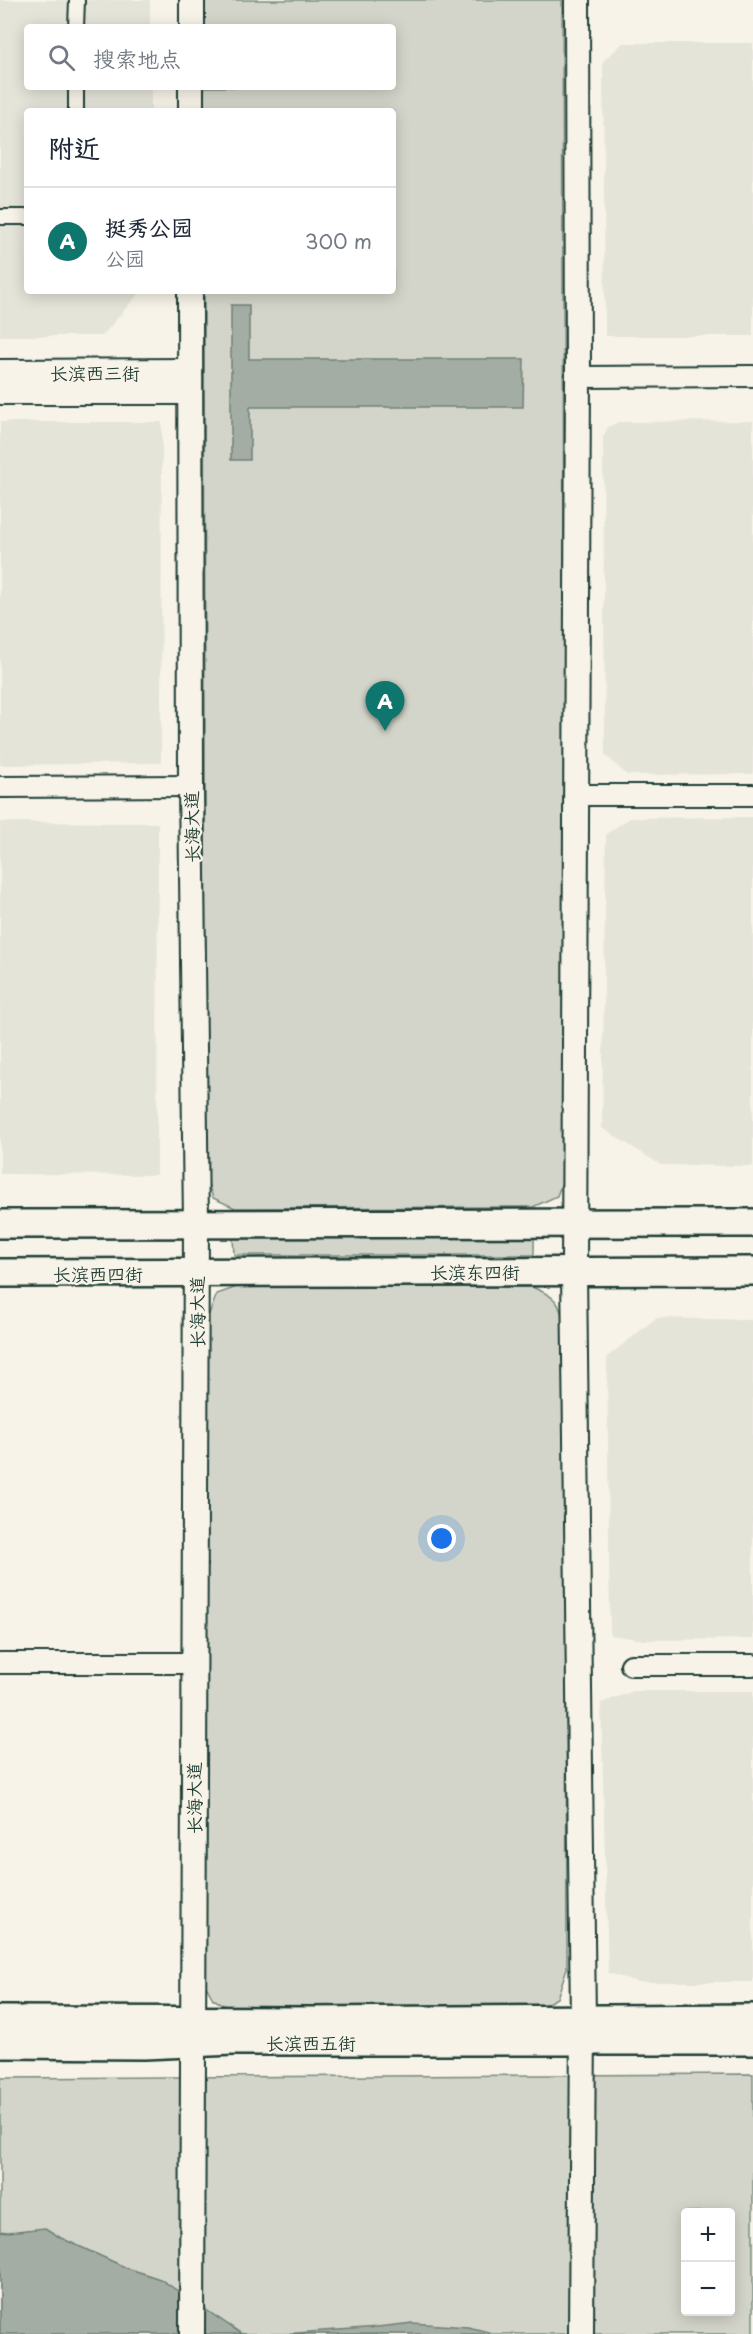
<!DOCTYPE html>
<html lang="zh">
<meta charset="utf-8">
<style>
body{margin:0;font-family:"Playpen Sans","LXGW WenKai TC",sans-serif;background:#f2f2f3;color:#1f2937}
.controls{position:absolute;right:18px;bottom:18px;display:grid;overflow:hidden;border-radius:6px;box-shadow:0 3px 15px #0003}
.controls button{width:54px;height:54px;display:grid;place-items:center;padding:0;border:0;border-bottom:2px solid #e0e1e3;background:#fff;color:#1f2937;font:30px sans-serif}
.you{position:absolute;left:442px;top:1539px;width:21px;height:21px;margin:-15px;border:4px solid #fff;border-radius:50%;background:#1a73e8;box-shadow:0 0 0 9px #1a73e833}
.badge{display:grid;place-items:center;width:39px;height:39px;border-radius:50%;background:#0f766e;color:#fff;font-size:20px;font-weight:700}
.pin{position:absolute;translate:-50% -50px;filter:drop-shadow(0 2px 3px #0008)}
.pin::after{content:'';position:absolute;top:32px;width:21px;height:18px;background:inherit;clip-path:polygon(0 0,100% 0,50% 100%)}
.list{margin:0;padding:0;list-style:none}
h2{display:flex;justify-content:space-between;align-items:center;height:78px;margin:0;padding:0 24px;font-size:26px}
h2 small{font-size:20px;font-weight:400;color:#747a83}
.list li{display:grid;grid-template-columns:39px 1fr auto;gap:18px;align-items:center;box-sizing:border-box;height:108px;padding:0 24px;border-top:2px solid #e0e1e3}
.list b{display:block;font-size:22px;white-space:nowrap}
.list p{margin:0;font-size:20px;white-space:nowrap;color:#747a83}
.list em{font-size:20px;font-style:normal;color:#747a83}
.icon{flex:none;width:33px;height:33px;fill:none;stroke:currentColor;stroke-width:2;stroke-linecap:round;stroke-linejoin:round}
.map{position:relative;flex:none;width:753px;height:2334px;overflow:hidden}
.search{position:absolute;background:#fff;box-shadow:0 3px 15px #0003;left:24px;top:24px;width:372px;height:66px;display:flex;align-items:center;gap:15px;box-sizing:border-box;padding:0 21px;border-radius:6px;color:#747a83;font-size:22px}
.panel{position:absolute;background:#fff;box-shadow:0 3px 15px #0003;left:24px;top:108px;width:372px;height:186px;border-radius:6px}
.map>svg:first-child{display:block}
</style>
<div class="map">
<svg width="753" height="2334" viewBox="0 0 753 2334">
<rect width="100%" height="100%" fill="#f7f3e8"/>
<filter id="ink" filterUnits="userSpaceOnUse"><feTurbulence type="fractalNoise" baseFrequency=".0167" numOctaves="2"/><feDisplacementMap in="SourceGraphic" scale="12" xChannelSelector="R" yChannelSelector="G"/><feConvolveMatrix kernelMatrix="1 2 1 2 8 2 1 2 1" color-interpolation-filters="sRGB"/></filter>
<g filter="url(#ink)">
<g fill="#e5e4d9">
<polygon points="0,0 150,0 150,27 27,27 27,87 151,87 151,111 27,111 27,291 141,291 102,336 0,336"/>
<polygon points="623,43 753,43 753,336 605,336 603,61"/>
<polygon points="753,421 753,774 627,775 605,755 603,437 608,427 618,422"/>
<polygon points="0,422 162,422 161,763 0,765"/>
<polygon points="753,817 753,1166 661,1165 602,1128 606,834 630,818"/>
<polygon points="0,822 158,823 157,1175 0,1174"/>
<polygon points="656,1318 753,1320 753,1639 644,1640 610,1635 607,1357"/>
<polygon points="634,1691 753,1691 753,1982 637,1982 608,1973 601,1703"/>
</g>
<g fill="#d3d5ca" stroke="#79897f" stroke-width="1.5" fill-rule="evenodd">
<polygon points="203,0 562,0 566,1171 557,1196 533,1207 235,1208 213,1198 206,1178 204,291 393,291 393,111 203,111 203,87 393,87 393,27 203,27"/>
<polygon points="233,1238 534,1238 534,1255 234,1255"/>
<path d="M237,1287h295c25,10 28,15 33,41l2,640 -10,30 -22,12h-303l-19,-11 -9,-17 3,-663 10,-25z"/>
<path d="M753,2074v260h-753v-256zM686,2212h44v100h-44z"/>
</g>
<g fill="#a4ada3" stroke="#6f8077" stroke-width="1.5">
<polygon points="231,305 249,305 249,359 524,359 523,407 250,407 250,460 231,460"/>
<polygon points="45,2228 61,2238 127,2268 160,2279 242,2334 269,2334 0,2334 0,2231 8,2232"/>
<path d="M412,2323l56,4 21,5v2h-202c42,-4 84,-5 125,-11z"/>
</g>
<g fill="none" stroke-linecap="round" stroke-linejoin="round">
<defs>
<g id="pedestrian">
<polyline points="76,27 77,0"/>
<polyline points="76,111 76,87"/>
<polyline points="0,217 27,217"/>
</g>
<g id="minor">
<polyline points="578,377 753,376"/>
<polyline points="0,787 191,786"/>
<polyline points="576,795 753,795"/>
<polyline points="0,1663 193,1663"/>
<polyline points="631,1665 753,1665"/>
</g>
<g id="tertiary">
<polyline points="577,0 578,377 574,1271 583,2019 581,2334"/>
<polyline points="192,27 192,0"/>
<polyline points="191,111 191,87"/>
<polyline points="190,291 191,786 196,1224 192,2334"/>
<polyline points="0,372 189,371"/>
<polyline points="0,392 189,392"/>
</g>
<g id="secondary">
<polyline points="0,1224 753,1223"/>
<polyline points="0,1273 753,1271"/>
<polyline points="0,2020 310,2021 753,2018"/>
<polyline points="0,2044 144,2045 233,2041 753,2041"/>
</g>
</defs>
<use href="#pedestrian" stroke="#1f3d34" stroke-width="18"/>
<use href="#minor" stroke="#1f3d34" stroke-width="24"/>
<use href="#tertiary" stroke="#1f3d34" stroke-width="28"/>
<use href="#secondary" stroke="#1f3d34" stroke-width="32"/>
<use href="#pedestrian" stroke="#f7f3e8" stroke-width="14"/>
<use href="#minor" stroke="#f7f3e8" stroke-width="20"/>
<use href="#tertiary" stroke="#f7f3e8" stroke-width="24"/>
<use href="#secondary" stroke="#f7f3e8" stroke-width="27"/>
</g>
</g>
<g text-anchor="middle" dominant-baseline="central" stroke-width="4.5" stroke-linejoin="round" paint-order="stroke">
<g font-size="18" fill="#1f3d34" stroke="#f7f3e8">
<text x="95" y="372">长滨西三街</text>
<text transform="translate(191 827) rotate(-91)">长海大道</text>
<text x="475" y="1271">长滨东四街</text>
<text x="98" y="1273">长滨西四街</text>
<text transform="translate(196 1312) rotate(-90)">长海大道</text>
<text transform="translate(193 1798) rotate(-90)">长海大道</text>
<text x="311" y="2042">长滨西五街</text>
</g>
</g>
</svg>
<div class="controls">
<button>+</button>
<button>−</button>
</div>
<div class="you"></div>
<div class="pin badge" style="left:385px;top:731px">A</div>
<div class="search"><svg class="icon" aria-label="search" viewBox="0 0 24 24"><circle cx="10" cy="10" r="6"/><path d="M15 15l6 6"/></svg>搜索地点</div>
<section class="panel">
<h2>附近<small></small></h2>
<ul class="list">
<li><span class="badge">A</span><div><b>挺秀公园</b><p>公园</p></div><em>300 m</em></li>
</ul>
</section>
</div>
